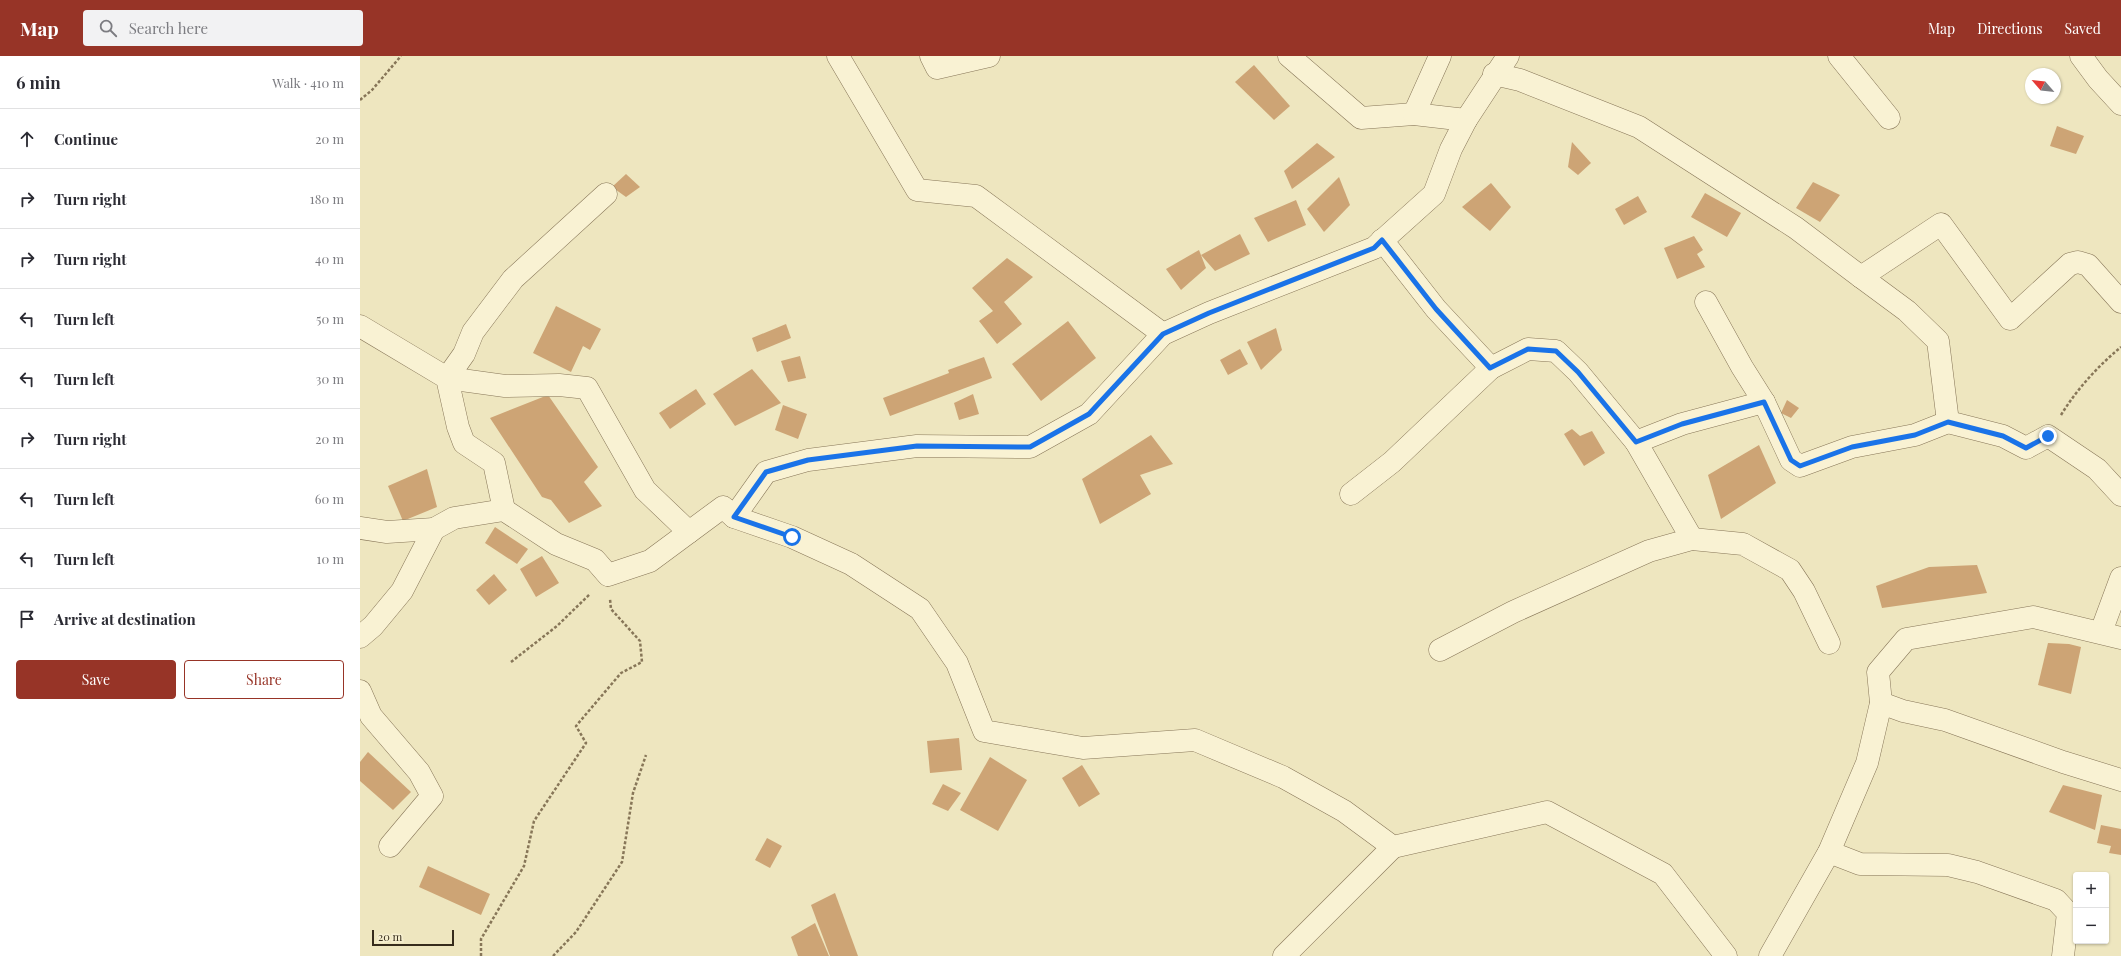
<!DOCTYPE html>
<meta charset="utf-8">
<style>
body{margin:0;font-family:"Playfair Display",serif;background:#f2f2f3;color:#2b2b33}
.controls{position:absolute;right:12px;bottom:12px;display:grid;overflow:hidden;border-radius:4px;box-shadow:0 1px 3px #0004}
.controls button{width:36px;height:36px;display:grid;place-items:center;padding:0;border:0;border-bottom:1px solid #e1e1e2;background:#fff;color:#2b2b33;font:20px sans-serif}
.compass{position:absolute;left:1665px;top:12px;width:36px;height:36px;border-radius:50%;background:#fff;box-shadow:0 1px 3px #0004;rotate:298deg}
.scale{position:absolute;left:12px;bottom:10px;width:82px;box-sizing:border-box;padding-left:4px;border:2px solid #362c1c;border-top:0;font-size:11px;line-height:14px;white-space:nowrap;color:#362c1c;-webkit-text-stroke:3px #f6efcf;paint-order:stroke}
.stop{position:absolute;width:12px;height:12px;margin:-9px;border:3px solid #1a73e8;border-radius:50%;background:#fff}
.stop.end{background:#1a73e8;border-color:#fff;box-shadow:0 1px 4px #0008}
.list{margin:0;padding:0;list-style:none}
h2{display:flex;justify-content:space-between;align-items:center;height:52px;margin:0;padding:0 16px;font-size:17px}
h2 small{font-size:13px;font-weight:400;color:#7c7c81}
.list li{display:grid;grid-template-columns:26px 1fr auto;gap:12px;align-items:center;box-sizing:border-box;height:60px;padding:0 16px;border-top:1px solid #e1e1e2}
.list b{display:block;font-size:15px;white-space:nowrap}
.list em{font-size:13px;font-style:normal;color:#7c7c81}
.actions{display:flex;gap:8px;padding:12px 16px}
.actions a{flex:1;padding:9px 0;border:1px solid #973427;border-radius:4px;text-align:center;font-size:14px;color:#973427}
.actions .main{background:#973427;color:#fff}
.icon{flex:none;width:22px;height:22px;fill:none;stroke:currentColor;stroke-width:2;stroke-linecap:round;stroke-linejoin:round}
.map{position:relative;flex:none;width:1761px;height:900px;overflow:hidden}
header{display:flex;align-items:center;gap:24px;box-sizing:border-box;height:56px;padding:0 20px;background:#973427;color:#fff}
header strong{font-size:19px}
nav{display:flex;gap:22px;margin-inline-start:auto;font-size:14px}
.search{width:280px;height:36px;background:#f2f2f3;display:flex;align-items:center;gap:10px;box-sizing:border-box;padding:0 14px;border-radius:4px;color:#7c7c81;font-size:15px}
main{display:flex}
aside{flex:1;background:#fff}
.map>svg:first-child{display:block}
</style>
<header>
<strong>Map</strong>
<div class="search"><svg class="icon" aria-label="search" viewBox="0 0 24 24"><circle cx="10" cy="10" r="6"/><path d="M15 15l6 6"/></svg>Search here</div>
<nav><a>Map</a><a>Directions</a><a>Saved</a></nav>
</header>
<main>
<aside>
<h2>6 min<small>Walk · 410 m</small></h2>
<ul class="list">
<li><svg class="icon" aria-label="ahead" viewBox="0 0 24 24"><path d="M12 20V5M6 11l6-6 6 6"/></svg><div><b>Continue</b></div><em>20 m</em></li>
<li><svg class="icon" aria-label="right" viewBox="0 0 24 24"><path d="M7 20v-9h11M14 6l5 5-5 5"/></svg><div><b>Turn right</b></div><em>180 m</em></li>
<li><svg class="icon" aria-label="right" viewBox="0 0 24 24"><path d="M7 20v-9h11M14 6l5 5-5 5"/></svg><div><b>Turn right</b></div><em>40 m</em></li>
<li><svg class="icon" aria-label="left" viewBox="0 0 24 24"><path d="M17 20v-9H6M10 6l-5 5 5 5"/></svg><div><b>Turn left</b></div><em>50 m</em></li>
<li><svg class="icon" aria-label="left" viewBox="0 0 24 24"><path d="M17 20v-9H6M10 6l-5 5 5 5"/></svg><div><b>Turn left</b></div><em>30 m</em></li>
<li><svg class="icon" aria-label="right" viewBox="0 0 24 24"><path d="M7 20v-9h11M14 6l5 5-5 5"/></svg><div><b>Turn right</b></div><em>20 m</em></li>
<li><svg class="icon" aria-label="left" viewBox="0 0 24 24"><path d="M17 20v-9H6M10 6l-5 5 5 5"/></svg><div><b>Turn left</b></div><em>60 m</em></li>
<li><svg class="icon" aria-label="left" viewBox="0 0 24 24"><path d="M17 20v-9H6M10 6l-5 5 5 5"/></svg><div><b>Turn left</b></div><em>10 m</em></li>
<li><svg class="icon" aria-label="arrive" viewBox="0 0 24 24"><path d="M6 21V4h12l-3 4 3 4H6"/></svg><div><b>Arrive at destination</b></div></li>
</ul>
<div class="actions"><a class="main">Save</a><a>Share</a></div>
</aside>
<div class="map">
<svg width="1761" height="900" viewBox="0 0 1761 900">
<rect width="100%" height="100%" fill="#eee6bf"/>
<g fill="#cda475">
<polygon points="894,9 930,50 914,64 875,26"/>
<polygon points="1697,70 1724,80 1716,98 1690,90"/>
<polygon points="1212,86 1231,107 1218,119 1208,111"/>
<polygon points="957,87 975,101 932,133 924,115"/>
<polygon points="266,118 280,131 266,141 252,131"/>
<polygon points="979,121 990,149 964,176 947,153"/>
<polygon points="1453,126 1480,139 1460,166 1436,152"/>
<polygon points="1131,127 1151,151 1130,175 1102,151"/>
<polygon points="1345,137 1381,157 1367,181 1331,161"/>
<polygon points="1278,140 1287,156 1264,169 1255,153"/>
<polygon points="936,144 946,169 908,186 894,162"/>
<polygon points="880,178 890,198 855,215 841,199"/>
<polygon points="1334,180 1343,194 1337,198 1345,211 1317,223 1304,192"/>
<polygon points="839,194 846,212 821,234 806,213"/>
<polygon points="647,202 673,221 644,246 662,268 637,288 619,265 633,255 612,232"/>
<polygon points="196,250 241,273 230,294 223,290 211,316 173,297"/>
<polygon points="708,265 736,302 681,345 652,308"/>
<polygon points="426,268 431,282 397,296 392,282"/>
<polygon points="916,272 922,294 901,314 887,286"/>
<polygon points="880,293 888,308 868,319 860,304"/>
<polygon points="440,300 446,322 428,326 421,305"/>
<polygon points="624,301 632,322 530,360 523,342 589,317 588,314"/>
<polygon points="392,313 421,347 375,370 353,338"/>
<polygon points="336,333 346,348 310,373 299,357"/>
<polygon points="613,338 619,358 599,364 594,347"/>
<polygon points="188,339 238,411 224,426 242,450 209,467 191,444 182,441 130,362"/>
<polygon points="1427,344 1439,352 1431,362 1421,357"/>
<polygon points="423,349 447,358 438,383 415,374"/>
<polygon points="1212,373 1220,380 1232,375 1245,397 1224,410 1204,378"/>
<polygon points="791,379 813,408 780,419 791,438 740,468 722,423"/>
<polygon points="1399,389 1416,427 1361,463 1348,419"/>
<polygon points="67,413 77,451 43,465 28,430"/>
<polygon points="135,471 168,493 157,508 125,487"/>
<polygon points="182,500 199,527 176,541 160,513"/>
<polygon points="1617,509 1627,537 1522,552 1516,530 1569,511"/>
<polygon points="134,518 147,534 129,549 116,534"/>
<polygon points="1688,587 1709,588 1721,591 1711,638 1678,629"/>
<polygon points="599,682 602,714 570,717 567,685"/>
<polygon points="8,696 51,736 33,754 0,725 0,706"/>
<polygon points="630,701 667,724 638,775 600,754"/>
<polygon points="722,709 740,738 719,751 702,722"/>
<polygon points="583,728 601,737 588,755 572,748"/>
<polygon points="1703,729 1742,739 1735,774 1689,756"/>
<polygon points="1741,769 1761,773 1761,799 1749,797 1751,790 1737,787"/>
<polygon points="407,782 422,790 410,812 395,804"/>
<polygon points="68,810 130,838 121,859 59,831"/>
<polygon points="475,837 498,900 470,900 451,849"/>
<polygon points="455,867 469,900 438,900 431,881"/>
</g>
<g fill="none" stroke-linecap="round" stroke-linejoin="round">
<defs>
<g id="minor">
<polyline points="478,0 557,134 616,140 803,278"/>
<polyline points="571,0 577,12 629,0"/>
<polyline points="929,0 1001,62 1054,58 1106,64"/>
<polyline points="1479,0 1529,62"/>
<polyline points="1721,0 1738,23 1761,48"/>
<polyline points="1134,18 1160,24 1279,71 1436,172 1501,221 1581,168 1650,263 1710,208 1718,206 1728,209 1761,246"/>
<polyline points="1054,58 1080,0"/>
<polyline points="246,138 153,223 113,276 104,298 87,322 145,330 199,329 227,332 285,434 329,476"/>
<polyline points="1022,184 1076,253 1131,312 1168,293 1196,295 1218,316 1276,386"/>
<polyline points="1501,221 1547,255 1578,285 1588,366 1643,380 1666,392 1688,380 1737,413 1761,439"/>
<polyline points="1346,246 1382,311 1404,346 1431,404 1440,410 1492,391 1555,379 1588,366"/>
<polyline points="0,270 87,322 98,371 104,387 134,407 144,454"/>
<polyline points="991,438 1032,406 1131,312"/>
<polyline points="374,461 432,481 491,508 560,553 597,607 624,675 723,692 835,684 923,721 984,755 1033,791 1187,756 1303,818 1366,900"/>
<polyline points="0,472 27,476 74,473"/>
<polyline points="1332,483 1383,488 1430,514 1444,535 1469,587"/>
<polyline points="1741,576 1761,522"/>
<polyline points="0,581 13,570 42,535 74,473 94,462 144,454 196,488 235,504 248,519 290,505 363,451 374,461 406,416 448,404 557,390 670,391 729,358 803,278 849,257 1014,192 1074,138 1091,93 1106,64 1148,0"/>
<polyline points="1080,594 1153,556 1289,495 1332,483 1276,386 1322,368 1404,346"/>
<polyline points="0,635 11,660 59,716 72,740 30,790"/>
<polyline points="1521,647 1543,655 1585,664 1703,706 1761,724"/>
<polyline points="1469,796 1500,808 1588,809 1617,816 1696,844 1708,857 1703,900"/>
<polyline points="924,900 1033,791"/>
<polyline points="1410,900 1469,796 1507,707 1521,647 1518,616 1546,583 1673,561 1761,582"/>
</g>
</defs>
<use href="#minor" stroke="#877658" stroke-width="23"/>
<g stroke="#877658" stroke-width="2.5" stroke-dasharray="3 2" stroke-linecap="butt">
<polyline points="0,44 12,34 41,0"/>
<path d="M1701,359c16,-26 37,-49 60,-68"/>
<polyline points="151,606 197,570 230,538"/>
<polyline points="121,900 121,883 164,810 174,765 226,687 216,670 261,617 282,606 280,585 251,553 250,543"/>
<polyline points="193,900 216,876 262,806 273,737 286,699"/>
</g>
<use href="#minor" stroke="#f9f2d3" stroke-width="22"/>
</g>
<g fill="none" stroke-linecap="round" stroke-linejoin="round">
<polyline stroke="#1a73e8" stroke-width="5" points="432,481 374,461 406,416 448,404 557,390 670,391 729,358 803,278 849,257 1014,192 1022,184 1076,253 1130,312 1168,293 1196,295 1218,316 1276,386 1322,368 1404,346 1431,404 1440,410 1492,391 1555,379 1588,366 1643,380 1666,392 1688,380"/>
</g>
</svg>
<div class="controls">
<button>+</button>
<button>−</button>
</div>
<svg class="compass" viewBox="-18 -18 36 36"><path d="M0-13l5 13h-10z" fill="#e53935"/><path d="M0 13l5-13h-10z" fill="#7c7c81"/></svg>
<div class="scale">20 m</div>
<div class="stop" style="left:432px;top:481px"></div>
<div class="stop end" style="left:1688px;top:380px"></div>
</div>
</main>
